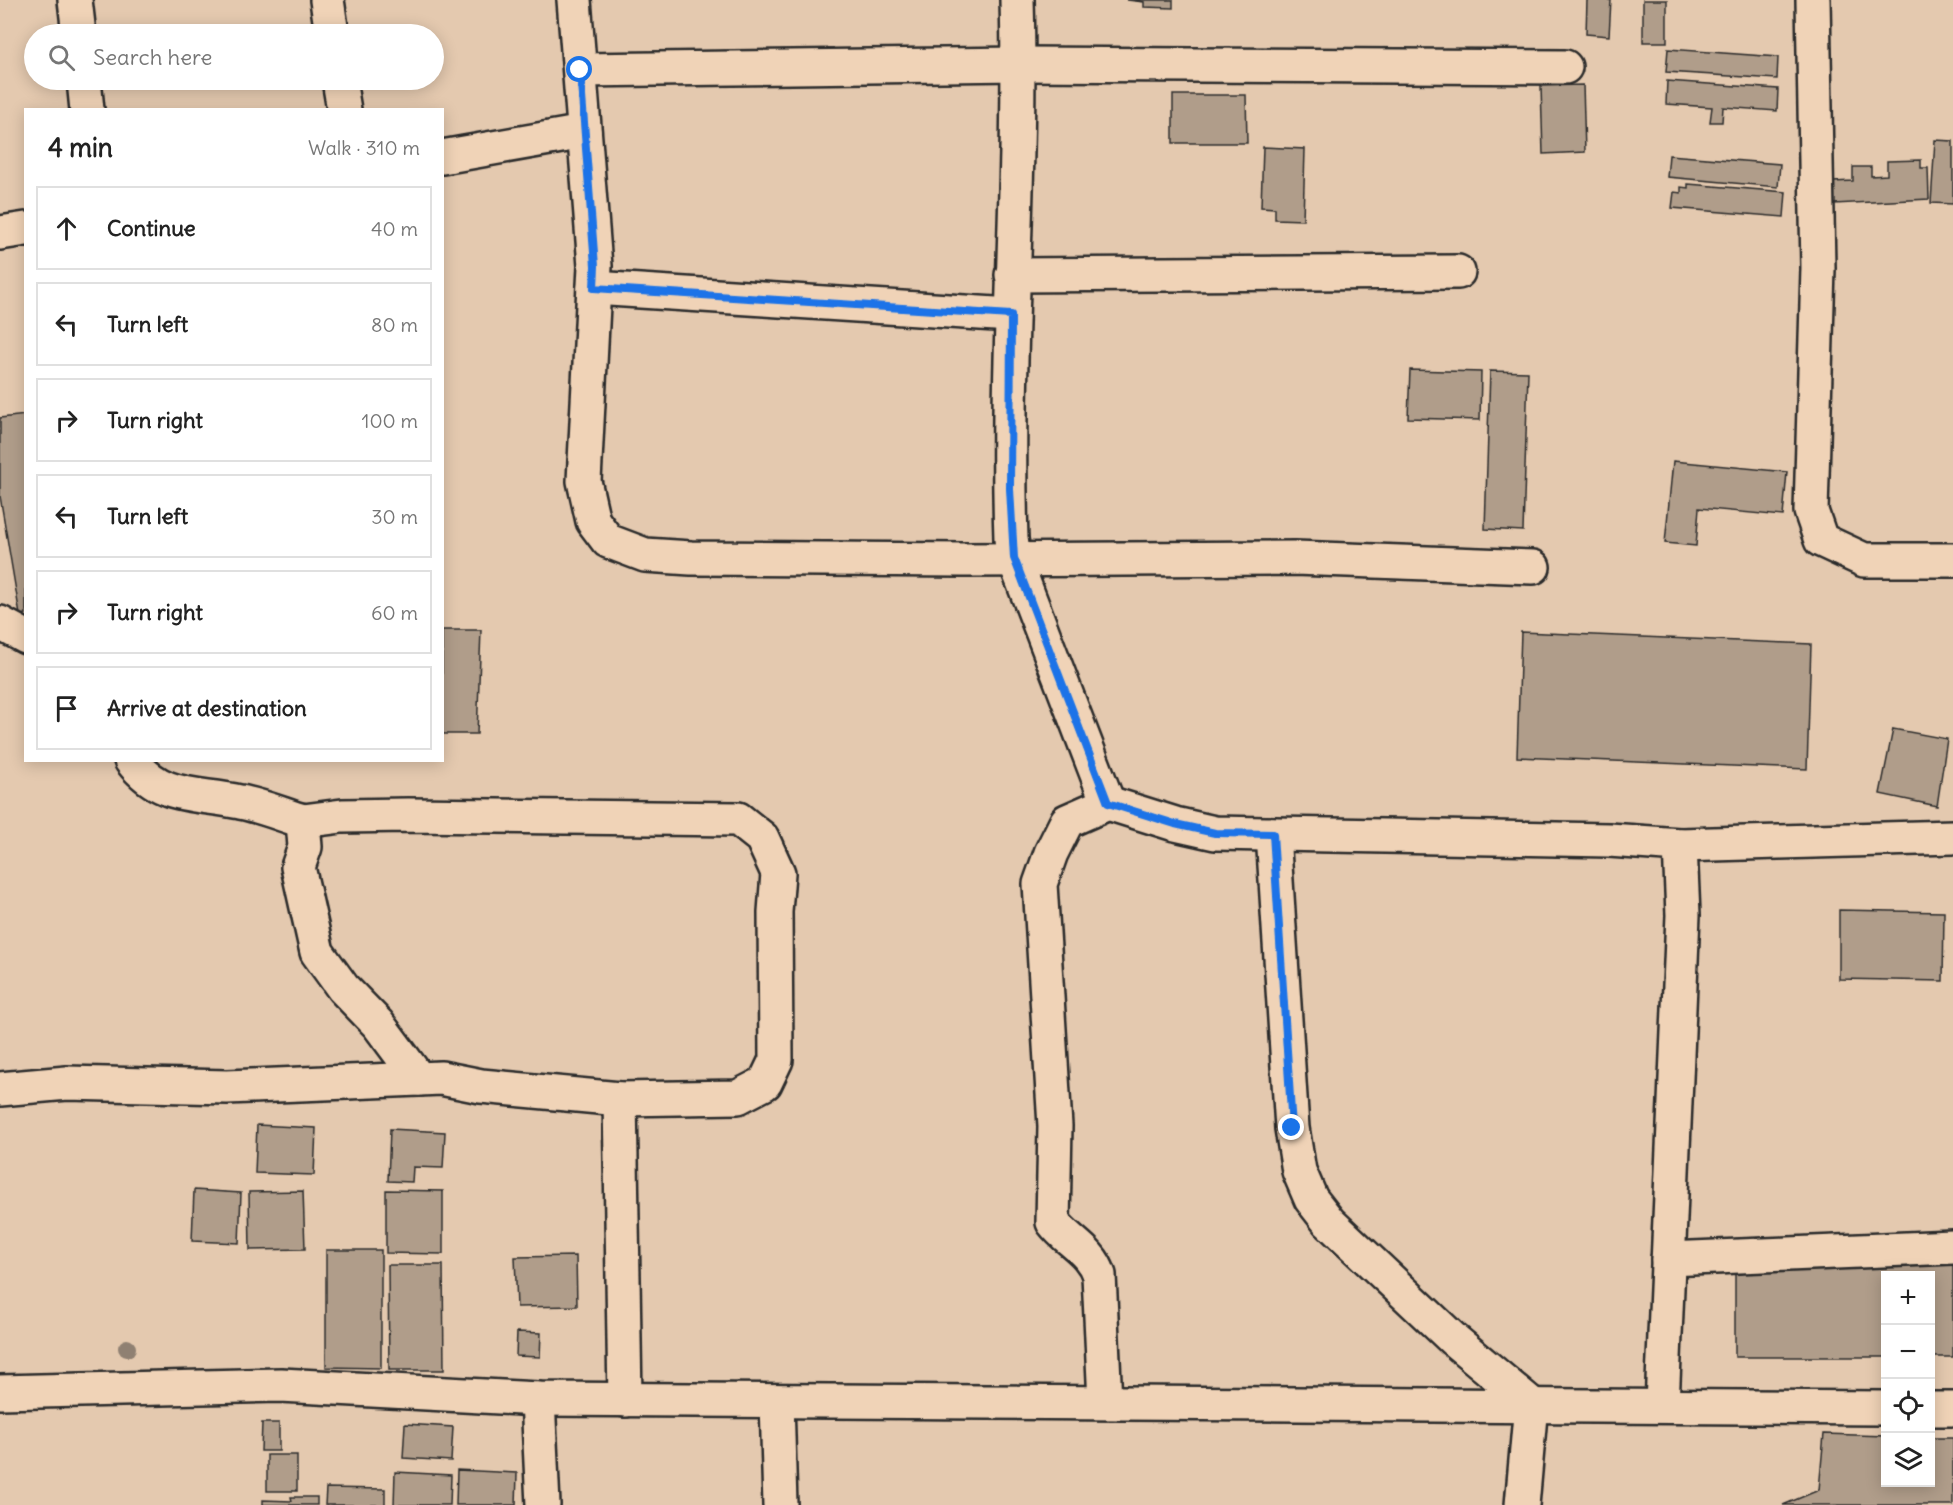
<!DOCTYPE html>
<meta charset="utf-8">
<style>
body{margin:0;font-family:Delius,sans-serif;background:#f6f6f6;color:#222}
.controls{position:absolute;right:18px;bottom:18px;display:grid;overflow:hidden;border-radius:0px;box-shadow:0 3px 15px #0003}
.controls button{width:54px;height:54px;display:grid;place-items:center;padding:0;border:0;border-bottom:2px solid #e0e0e0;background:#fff;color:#222;font:30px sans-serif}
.stop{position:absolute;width:18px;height:18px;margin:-14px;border:4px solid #1a73e8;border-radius:50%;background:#fff}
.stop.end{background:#1a73e8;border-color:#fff;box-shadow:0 2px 6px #0008}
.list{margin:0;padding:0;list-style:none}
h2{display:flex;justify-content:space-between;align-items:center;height:78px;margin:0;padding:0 24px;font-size:26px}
h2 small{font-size:20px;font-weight:400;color:#767676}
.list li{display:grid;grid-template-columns:39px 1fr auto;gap:18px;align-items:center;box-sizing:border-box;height:84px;margin:0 12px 12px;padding:0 12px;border:2px solid #e0e0e0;border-radius:0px}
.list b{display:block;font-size:22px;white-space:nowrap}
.list em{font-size:20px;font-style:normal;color:#767676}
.icon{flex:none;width:33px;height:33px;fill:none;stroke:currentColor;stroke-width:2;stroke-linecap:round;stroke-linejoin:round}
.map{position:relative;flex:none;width:1953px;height:1505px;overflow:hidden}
.search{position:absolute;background:#fff;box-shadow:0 3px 15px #0003;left:24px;top:24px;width:420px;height:66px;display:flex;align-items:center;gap:15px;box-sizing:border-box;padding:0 21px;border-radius:33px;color:#767676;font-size:22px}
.panel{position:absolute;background:#fff;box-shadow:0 3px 15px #0003;left:24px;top:108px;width:420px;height:654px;border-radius:0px}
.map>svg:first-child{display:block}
</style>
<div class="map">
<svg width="1953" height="1505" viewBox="0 0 1953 1505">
<rect width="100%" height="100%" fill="#e4c9af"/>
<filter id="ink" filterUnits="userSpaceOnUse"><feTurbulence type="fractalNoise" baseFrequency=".0167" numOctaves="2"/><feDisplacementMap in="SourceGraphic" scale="12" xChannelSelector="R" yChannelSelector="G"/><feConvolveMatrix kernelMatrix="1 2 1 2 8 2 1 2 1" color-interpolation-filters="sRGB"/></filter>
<g filter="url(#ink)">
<g fill="#b09d8a" stroke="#2b2b2b" stroke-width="1.5">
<polygon points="1127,0 1173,0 1173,8 1144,7 1144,2"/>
<polygon points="1587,0 1611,0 1609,36 1586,34"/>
<rect x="1643" y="0" width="24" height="42"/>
<polygon points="1668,49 1778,57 1777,79 1666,72"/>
<polygon points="1667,81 1778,89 1777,111 1723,107 1722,122 1710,122 1712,107 1666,104"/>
<polygon points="1583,85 1585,152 1543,154 1541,86"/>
<polygon points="1173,95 1246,95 1247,143 1173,143"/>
<polygon points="1935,140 1953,141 1953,204 1931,203"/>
<polygon points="1263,147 1305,149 1303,220 1275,219 1275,208 1261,207"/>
<polygon points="1669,155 1780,164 1778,187 1667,177"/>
<polygon points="1921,160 1921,168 1928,168 1929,199 1834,204 1833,182 1853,181 1853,167 1871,167 1871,176 1887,175 1887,161"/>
<polygon points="1688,184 1786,192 1784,217 1672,208 1674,192 1681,193 1681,187 1688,188"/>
<polygon points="1410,370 1481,372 1480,420 1408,418"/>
<polygon points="1490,371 1528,372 1523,531 1485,529"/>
<polygon points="26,415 26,614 20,615 0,496 0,418"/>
<polygon points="1673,461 1787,472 1783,516 1699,508 1696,546 1665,543"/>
<polygon points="442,630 481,630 477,734 442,734"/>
<polygon points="1521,632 1811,644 1807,769 1517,757"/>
<polygon points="1893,729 1947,739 1937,806 1880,794"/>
<polygon points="1839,910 1944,912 1943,981 1839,979"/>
<polygon points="257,1125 316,1128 314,1175 255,1173"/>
<polygon points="390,1129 445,1132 443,1168 413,1167 412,1182 388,1181"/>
<polygon points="194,1190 241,1193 239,1243 192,1241"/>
<polygon points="386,1190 443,1191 443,1254 386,1253"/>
<polygon points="303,1191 305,1249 250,1250 249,1192"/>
<polygon points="326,1250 381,1250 381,1368 326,1367"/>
<polygon points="576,1256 577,1306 517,1307 515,1257"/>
<polygon points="1735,1257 1953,1257 1953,1357 1930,1357 1930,1276 1886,1276 1886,1357 1735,1357"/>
<polygon points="388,1265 443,1265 444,1370 389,1370"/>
<polygon points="517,1332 541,1333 540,1357 516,1356"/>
<polygon points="262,1423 279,1423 279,1451 261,1451"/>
<polygon points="405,1424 453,1427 451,1461 403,1458"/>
<polygon points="1824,1434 1886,1436 1886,1482 1930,1482 1930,1438 1953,1438 1953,1505 1783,1505 1819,1490"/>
<rect x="267" y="1455" width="30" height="36"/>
<polygon points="457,1470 517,1473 516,1505 456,1505"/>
<polygon points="395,1472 451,1475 450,1505 394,1505"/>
<polygon points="326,1488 385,1489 385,1505 325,1505"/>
<polygon points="291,1497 317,1497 317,1505 263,1505 263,1500 292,1501"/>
</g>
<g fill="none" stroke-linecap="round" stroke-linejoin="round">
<defs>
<g id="street">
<polyline points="75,0 79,34"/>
<polyline points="327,0 332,34"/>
<polyline points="574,0 595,266 584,481 593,521 608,541 645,555 691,558 964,560 1295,558 1533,567"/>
<path d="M1017,0c5,179 -12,359 -6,539l3,19 94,245"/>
<polyline points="1813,0 1818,268 1811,511 1821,540 1864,560 1953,560"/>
<polyline points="580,70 1019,64 1565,67"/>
<polyline points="84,80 87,110"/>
<polyline points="339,80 344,110"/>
<polyline points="442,157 584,132"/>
<polyline points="0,233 26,229"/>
<polyline points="1012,275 1458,272"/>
<polyline points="594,288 1011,315"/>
<polyline points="0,623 26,637"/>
<path d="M131,760c32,41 65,32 109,42 22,4 43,13 63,19"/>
<polygon points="408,815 738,819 762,838 778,873 775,912 776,1060 765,1083 738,1097 620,1099 481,1086 441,1078 419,1079 378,1024 343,988 317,952 298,867 305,847 303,821 342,816"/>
<polyline points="1273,834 1292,1128 1299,1171 1311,1199 1329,1222 1453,1339 1531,1404 1522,1505"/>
<polyline points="1680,845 1953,837"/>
<polyline points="0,1089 67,1083 227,1087 419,1079"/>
<polyline points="620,1099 625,1400"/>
<polyline points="1668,1259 1953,1247"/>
<polyline points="0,1392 281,1385 538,1399 1886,1408"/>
<polyline points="538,1399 543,1505"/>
<polyline points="777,1401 780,1505"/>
<path d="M1105,1402l-6,-127c-8,-25 -31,-33 -46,-53l2,-96 -15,-242 11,-31 16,-32 41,-18 67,21 40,9 394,7 71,5 3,70 -21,490"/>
<polyline points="1930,1409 1953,1409"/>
</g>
</defs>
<use href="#street" stroke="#2b2b2b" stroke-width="38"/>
<use href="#street" stroke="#f0d3b7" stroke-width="33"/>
</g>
<circle fill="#8f8072" cx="127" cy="1348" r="9"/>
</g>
<g fill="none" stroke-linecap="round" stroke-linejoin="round" filter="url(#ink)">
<polyline stroke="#1a73e8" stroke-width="8" points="580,70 595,266 594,288 1011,315 1010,489 1014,558 1108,803 1175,824 1215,833 1273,834 1292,1128"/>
</g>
</svg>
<div class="controls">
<button>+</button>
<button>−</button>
<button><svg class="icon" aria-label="locate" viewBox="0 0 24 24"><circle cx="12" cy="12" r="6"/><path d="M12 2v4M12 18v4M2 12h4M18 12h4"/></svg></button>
<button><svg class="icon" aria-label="layers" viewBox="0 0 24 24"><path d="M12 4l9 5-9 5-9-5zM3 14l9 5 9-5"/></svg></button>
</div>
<div class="stop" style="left:580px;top:70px"></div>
<div class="stop end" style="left:1292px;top:1128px"></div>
<div class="search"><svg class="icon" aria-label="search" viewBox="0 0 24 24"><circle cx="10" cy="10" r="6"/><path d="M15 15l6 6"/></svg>Search here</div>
<section class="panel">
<h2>4 min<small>Walk · 310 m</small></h2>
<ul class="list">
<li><svg class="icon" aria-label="ahead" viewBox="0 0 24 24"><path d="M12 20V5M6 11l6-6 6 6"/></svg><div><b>Continue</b></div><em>40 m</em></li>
<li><svg class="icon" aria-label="left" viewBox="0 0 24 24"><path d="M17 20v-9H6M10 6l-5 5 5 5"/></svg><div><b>Turn left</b></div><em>80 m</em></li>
<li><svg class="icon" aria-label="right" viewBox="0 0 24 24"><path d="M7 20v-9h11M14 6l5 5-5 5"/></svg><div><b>Turn right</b></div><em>100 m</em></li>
<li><svg class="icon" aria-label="left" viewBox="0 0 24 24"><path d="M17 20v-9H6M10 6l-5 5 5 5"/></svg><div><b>Turn left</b></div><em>30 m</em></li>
<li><svg class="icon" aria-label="right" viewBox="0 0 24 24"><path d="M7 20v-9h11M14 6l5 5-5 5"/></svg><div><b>Turn right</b></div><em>60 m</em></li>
<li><svg class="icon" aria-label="arrive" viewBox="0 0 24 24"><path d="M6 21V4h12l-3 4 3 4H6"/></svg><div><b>Arrive at destination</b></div></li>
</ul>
</section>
</div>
